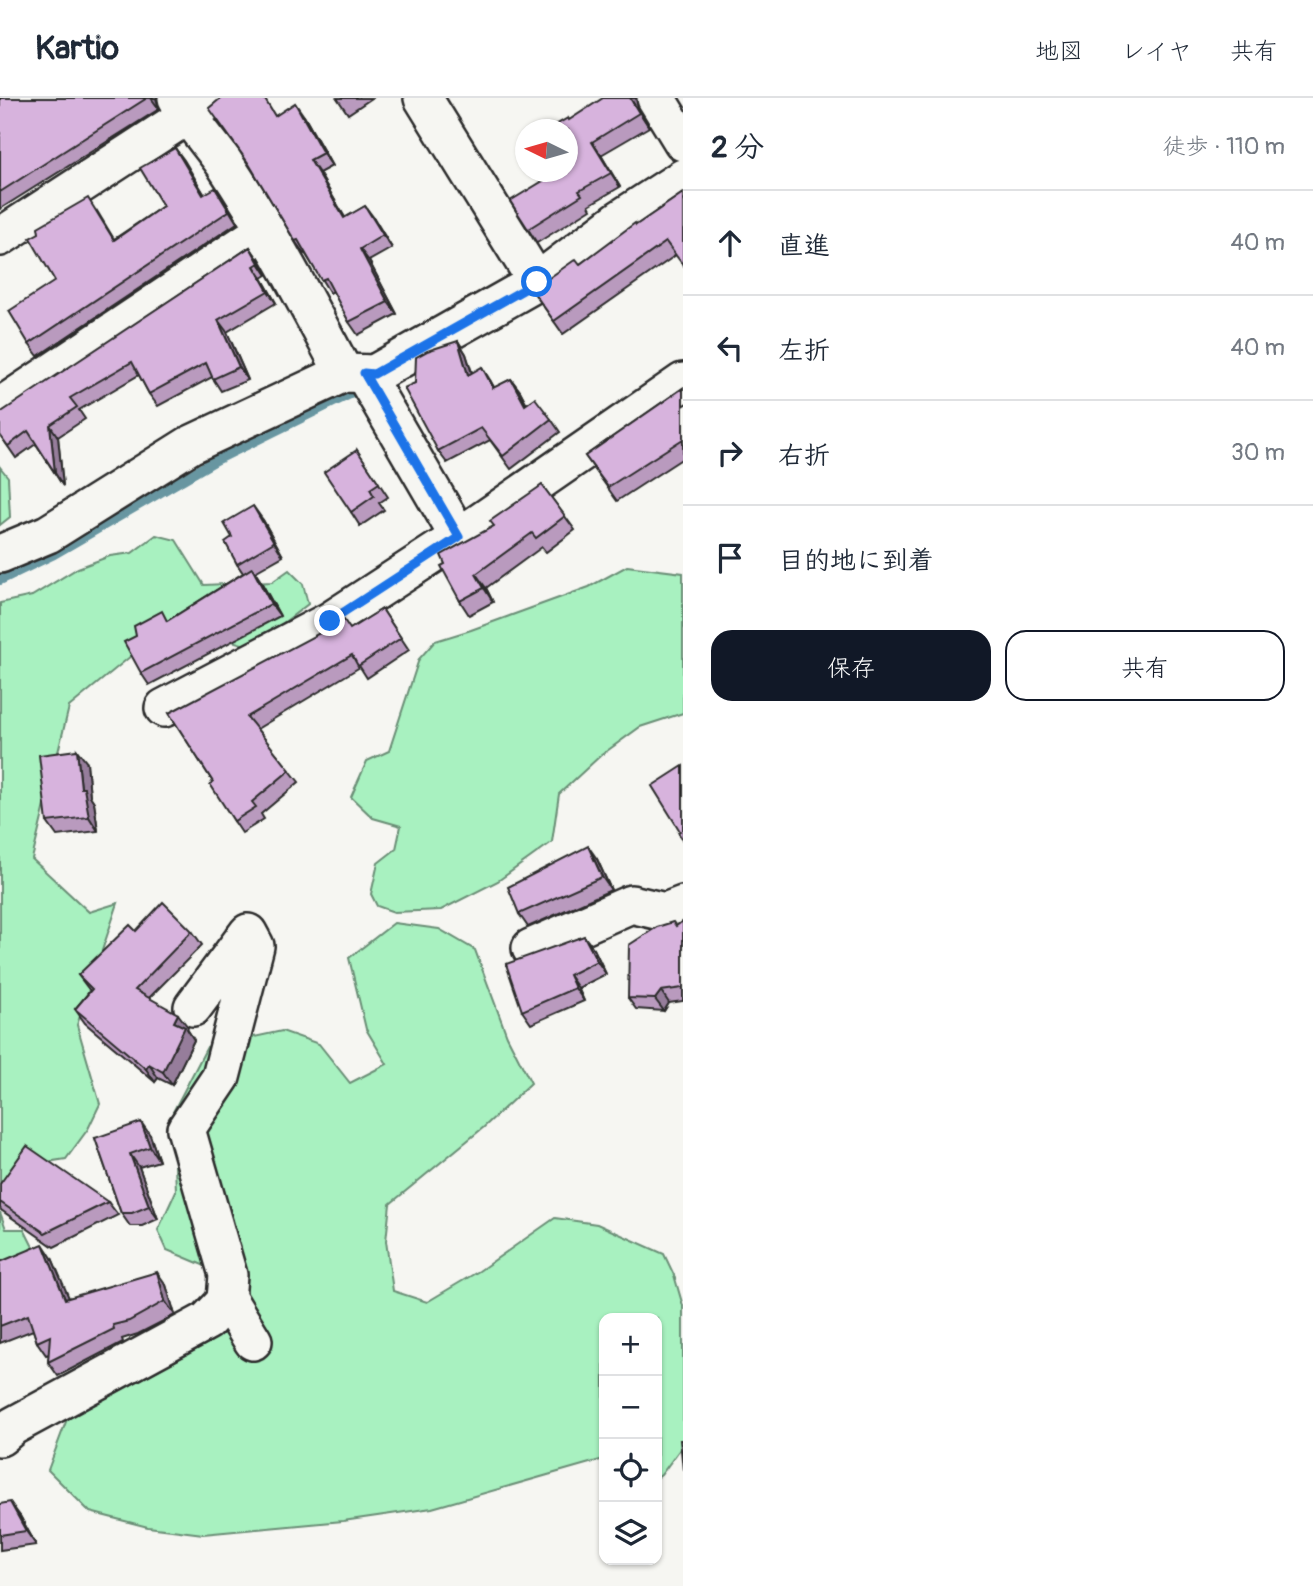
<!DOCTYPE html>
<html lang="ja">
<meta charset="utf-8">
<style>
body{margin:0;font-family:Pangolin,"Klee One",sans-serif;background:#f2f2f3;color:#1f2937}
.controls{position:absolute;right:21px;bottom:21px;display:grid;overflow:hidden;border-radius:14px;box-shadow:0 2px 5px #0004}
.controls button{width:63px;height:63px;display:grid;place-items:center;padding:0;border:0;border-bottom:2px solid #e0e1e3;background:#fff;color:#1f2937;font:35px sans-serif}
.compass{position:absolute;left:515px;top:21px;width:63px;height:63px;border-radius:50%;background:#fff;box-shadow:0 2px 5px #0004;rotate:275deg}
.stop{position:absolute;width:21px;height:21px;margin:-16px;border:5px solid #1a73e8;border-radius:50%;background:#fff}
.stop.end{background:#1a73e8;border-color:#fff;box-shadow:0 2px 7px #0008}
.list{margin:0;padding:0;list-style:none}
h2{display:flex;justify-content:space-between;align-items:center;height:91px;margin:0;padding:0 28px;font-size:30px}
h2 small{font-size:23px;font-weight:400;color:#747a83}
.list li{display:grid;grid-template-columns:46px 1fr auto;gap:21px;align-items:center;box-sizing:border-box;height:105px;padding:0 28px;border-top:2px solid #e0e1e3}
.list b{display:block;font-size:26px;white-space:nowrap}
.list em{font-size:23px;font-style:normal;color:#747a83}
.actions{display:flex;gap:14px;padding:21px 28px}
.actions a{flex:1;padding:16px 0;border:2px solid #111827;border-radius:21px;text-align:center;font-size:24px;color:#111827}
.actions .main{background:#111827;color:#fff}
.icon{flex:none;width:38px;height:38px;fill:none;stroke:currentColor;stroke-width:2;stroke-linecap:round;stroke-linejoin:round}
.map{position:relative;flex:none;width:683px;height:1488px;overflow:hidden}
header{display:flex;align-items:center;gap:42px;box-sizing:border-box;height:98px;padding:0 35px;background:#fff;border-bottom:2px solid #e0e1e3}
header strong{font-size:33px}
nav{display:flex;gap:38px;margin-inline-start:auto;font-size:24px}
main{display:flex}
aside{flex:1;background:#fff}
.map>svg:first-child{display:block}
</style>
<header>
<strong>Kartio</strong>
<nav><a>地図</a><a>レイヤ</a><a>共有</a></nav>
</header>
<main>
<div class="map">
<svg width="683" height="1488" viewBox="0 0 683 1488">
<rect width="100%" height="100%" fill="#f6f6f2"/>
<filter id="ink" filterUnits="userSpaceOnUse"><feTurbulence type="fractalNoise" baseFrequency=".0143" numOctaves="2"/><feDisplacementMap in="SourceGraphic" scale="14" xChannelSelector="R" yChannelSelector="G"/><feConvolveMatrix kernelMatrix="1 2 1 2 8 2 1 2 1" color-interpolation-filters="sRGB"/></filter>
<g filter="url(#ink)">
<g fill="#a8f1c0" stroke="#6a8e76" stroke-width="2">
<polygon points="0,369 8,379 10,419 0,427"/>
<polygon points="156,437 176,442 204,487 272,484 289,472 303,486 308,506 252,549 171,525 69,609 32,761 89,814 118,805 77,927 100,1006 88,1031 66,1061 21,1068 0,1101 0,505 32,498 78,470 110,458 132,455"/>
<polygon points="627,468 683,475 683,615 640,629 600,658 559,696 552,744 498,783 441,812 394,814 377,808 371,796 378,765 396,751 401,728 373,720 351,699 367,663 389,653 419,561 435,543 471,532 589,489"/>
<polygon points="394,825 439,831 475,852 507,938 531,985 484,1029 390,1106 386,1143 393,1193 427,1204 479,1173 555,1120 597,1126 664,1156 674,1177 683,1208 683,1347 661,1377 657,1380 657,1220 604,1220 604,1361 432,1410 343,1423 203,1436 148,1429 90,1414 48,1372 67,1321 212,1243 210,1170 167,1152 158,1132 176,1093 173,1014 207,949 282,933 319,946 350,985 387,966 366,931 349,860"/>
<polygon points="0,1114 6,1131 24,1131 33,1149 7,1169 0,1169"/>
</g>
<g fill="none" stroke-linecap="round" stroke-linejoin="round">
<polyline stroke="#6896a1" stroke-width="10" points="0,482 54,456 216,362 352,295"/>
<defs>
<g id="street">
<path d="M177,0c13,23 31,43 47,65 45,67 82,139 120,210"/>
<polyline points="423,0 537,184"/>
<polyline points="656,0 683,44"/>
<polyline points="0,139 214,0"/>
<polyline points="364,276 459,439"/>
<polyline points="0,309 265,132"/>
<polyline points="0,456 48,436 190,347 344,275 374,276 537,184 620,121 683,80"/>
<polyline points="164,610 330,523 459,439 683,284"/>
<polyline points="531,850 631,806 665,814 683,807"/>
<polyline points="226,1199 253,1243"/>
<polyline points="0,1339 13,1328 207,1223 226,1203 228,1177 186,1031 221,979 255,848 248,835 193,909"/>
</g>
</defs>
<use href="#street" stroke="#2b2b2b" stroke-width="42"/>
<use href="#street" stroke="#f6f6f2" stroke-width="37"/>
</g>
<g fill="#b99abe" stroke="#2b2b2b" stroke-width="2">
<polygon points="0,0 156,0 159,11 0,111"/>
<polygon points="337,0 372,0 348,16"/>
<polygon points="638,11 649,29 601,57 620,89 589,107 591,111 537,145 528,131 569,22"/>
<polygon points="276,18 304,18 332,68 319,75 345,120 365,108 392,150 369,163 397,216 358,237 349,224 333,193 330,195 305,155 304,156 295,143"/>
<polygon points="175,50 204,96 223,102 237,125 38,258 29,246 55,183 97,113 114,141 163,108"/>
<polygon points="683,95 676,157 563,236 532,192 580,166"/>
<polygon points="250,149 267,177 262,180 276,205 227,234 248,282 221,293 212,279 158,308 149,296 139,277 79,312 85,321 58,339 63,388 36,346 16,360 0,337 3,314"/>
<polygon points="458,243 466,256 472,274 490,282 494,290 511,281 520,293 527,306 551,321 560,334 511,371 490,342 447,365 438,353 415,285"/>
<polygon points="683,290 683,360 617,403 585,358"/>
<polygon points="357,352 388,399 379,405 384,412 360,428 351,414"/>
<polygon points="542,387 575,432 546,454 542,449 486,490 493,504 469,517 460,503 445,466 494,428"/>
<polygon points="263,422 283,458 255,474 260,482 280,518 149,587 141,575 169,522 243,475 237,466 232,439"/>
<polygon points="382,511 409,552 367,580 360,569 257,631 299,684 261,716 264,721 242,735 234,723 213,684 169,615 350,531"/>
<polygon points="87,665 90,698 94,704 98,733 57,738 47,724"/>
<polygon points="597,761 611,792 528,829 519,816"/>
<polygon points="683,823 683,903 669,905 664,913 636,911 628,900 676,828"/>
<polygon points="136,833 192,833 202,847 149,900 188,929 187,931 194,942 172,987 158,980 155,984 85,925 75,911 90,893 78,877"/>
<polygon points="594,851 606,876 578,890 584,903 531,926 522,913"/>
<polygon points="150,1037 159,1063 139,1069 158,1121 142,1128 130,1128 121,1115 95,1040"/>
<polygon points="0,1086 108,1104 118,1117 54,1149 1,1112 0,1110"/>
<polygon points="52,1160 68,1200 166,1187 175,1217 138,1236 122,1241 123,1244 58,1278 48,1264 49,1256 46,1257 37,1244 33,1232 0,1245 0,1164"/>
<polygon points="0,1406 20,1418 36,1447 0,1452"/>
</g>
<g fill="#967d9b" stroke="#2b2b2b" stroke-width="2">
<polygon points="151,0 156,0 159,11"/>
<polygon points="630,0 636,0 638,11 649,29"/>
<polygon points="295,5 304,18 332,68 323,55"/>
<polygon points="592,44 601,57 620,89 611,75"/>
<polygon points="175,50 184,62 212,109 203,97"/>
<polygon points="310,62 319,75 353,133 344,120"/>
<polygon points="365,108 374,120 392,150 383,137"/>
<polygon points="250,149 259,162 267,177 259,165"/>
<polygon points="360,151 369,163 397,216 388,204"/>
<polygon points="254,168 262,180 276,205 268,193"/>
<polygon points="218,222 227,234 248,282 239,269"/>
<polygon points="458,243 466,256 476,289 468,277"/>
<polygon points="482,269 490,282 502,303 493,290"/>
<polygon points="511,281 520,293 534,320 525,307"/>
<polygon points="50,327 58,339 63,388 55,375"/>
<polygon points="253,408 263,422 283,458 274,444"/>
<polygon points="252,470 260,482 280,518 271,506"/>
<polygon points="476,476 486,490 493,504 484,490"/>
<polygon points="77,652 87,665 90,698 94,704 98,733 89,719 81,690"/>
<polygon points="588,748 597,761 611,792 602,779"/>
<polygon points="584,838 594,851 606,876 597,863"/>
<polygon points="569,877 578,890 584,903 575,890"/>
<polygon points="661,893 669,905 664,913 655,901"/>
<polygon points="178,916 188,929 187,931 194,942 172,987 163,974 174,924"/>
<polygon points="149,966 158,980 155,984 146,971"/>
<polygon points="141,1024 150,1037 159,1063 150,1049"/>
<polygon points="130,1056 139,1069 158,1121 149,1108"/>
<polygon points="43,1146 52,1160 75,1214 65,1201"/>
<polygon points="157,1174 166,1187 175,1217 165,1203"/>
<polygon points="10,1404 20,1418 36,1447 26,1433"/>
</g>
<g fill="#d7b3dd" stroke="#2b2b2b" stroke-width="2">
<polygon points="0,0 147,0 0,94"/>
<polygon points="221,0 264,0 275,18 295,5 323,55 310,62 344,120 365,108 383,137 360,151 388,204 349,224 326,180 321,182 298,142 295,143 249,66 209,10"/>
<polygon points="603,0 630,0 639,15 592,44 611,75 579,93 582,97 528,131 510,103 546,81 543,74 568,74 568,32 547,32 568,20 569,22"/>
<polygon points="175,50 203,97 215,90 229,113 29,246 9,213 55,183 30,140 39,135 38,129 88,100 114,142 163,108 140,70"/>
<polygon points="683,95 683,167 666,144 554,223 532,192 576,161 580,166 635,125 636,127"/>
<polygon points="250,149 259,165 254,168 268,193 218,222 239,269 213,281 206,265 149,296 132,264 70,300 77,309 50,327 55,375 28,333 8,348 0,337 0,315"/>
<polygon points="458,243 468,277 482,269 493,290 511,281 525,307 535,300 551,321 503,358 481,330 438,353 404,290 415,285 416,259 427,253"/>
<polygon points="683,290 683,341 608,389 585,358"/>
<polygon points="357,352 379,385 370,391 374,398 351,414 324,374"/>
<polygon points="542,387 565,418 536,440 532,435 476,476 484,490 460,503 441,468 445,466 441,457 494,428 490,423"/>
<polygon points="253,408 274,444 237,466 225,444 232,439 224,425"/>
<polygon points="252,470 271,506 141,575 124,544 136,538 134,528 162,513 167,523"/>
<polygon points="382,511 401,540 358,568 352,557 247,619 290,672 252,704 256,709 234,723 210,686 213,684 169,615 344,522 350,531"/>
<polygon points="77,652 81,690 84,690 89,719 47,724 39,657"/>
<polygon points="683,668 683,743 678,734 680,733 652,688"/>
<polygon points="588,748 602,779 519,816 508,789"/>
<polygon points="163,804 192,833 135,892 178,916 174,924 185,929 163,974 149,966 146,971 75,911 92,891 78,877 130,827 136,833"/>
<polygon points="683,823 683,890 661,893 655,901 628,900 629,847 657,829 673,824 676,828"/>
<polygon points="584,838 597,863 569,877 575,890 522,913 506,866"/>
<polygon points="141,1024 150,1049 130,1056 149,1108 132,1115 121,1115 95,1040"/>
<polygon points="27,1048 108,1104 45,1135 0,1104 0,1086"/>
<polygon points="43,1146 65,1201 157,1174 165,1203 129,1223 113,1227 114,1231 48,1264 50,1238 37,1244 28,1217 0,1228 0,1164"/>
<polygon points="680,1342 683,1342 683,1372"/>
<polygon points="10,1404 26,1433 0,1437 0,1406"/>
</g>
</g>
<g fill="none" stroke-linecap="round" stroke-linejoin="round" filter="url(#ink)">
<polyline stroke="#1a73e8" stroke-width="9" points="330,523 459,439 364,275 374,276 537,184"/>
</g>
</svg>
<div class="controls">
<button>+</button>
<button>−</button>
<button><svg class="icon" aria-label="locate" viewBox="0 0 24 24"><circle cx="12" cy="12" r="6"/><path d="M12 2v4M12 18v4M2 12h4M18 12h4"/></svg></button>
<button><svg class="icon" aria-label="layers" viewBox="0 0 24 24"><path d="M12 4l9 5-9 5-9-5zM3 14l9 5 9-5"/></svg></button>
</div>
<svg class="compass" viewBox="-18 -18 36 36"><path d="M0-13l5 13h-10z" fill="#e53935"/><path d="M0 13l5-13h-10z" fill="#747a83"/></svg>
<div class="stop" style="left:537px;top:184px"></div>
<div class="stop end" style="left:330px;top:523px"></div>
</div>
<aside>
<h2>2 分<small>徒歩 · 110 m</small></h2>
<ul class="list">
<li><svg class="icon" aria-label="ahead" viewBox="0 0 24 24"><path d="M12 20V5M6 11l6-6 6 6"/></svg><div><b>直進</b></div><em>40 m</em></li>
<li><svg class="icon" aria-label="left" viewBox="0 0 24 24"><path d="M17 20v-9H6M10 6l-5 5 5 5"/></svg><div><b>左折</b></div><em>40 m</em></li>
<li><svg class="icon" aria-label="right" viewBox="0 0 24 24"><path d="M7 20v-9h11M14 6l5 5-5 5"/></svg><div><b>右折</b></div><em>30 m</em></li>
<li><svg class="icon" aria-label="arrive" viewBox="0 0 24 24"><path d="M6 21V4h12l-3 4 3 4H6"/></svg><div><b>目的地に到着</b></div></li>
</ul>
<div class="actions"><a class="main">保存</a><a>共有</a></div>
</aside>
</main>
